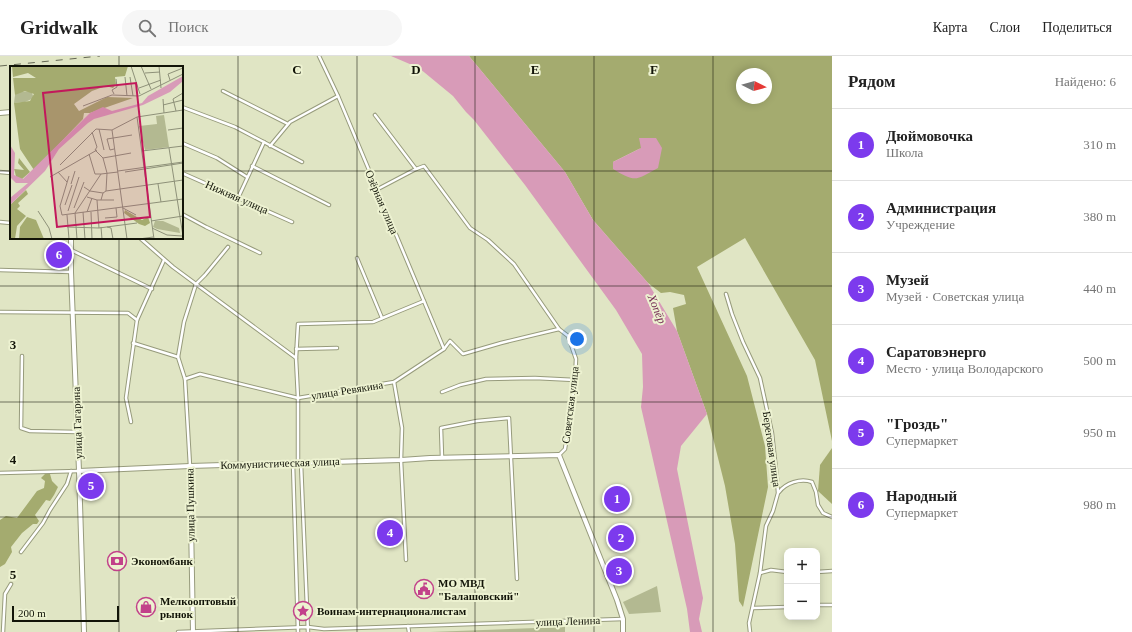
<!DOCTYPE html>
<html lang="ru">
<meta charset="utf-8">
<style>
body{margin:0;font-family:Georgia,serif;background:#f6f6f6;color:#222}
.controls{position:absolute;right:12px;bottom:12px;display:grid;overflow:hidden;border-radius:8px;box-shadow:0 2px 10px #0003}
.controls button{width:36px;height:36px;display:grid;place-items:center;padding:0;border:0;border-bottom:1px solid #e0e0e0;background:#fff;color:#222;font:20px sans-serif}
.compass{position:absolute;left:736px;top:12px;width:36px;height:36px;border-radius:50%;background:#fff;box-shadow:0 2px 10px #0003;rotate:96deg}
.scale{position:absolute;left:12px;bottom:10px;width:107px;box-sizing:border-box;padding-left:4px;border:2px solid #121408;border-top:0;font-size:11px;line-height:14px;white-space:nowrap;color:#121408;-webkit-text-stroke:3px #edf2d1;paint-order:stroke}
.you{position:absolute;left:577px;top:283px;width:14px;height:14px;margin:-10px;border:3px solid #fff;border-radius:50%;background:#1a73e8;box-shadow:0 0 0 6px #1a73e833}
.badge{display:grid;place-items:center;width:26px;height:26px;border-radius:50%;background:#7c3aed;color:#fff;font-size:13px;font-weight:700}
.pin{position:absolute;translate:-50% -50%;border:2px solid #fff;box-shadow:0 1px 4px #0006}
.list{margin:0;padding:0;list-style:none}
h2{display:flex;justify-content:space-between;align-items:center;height:52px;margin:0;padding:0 16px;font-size:17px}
h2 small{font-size:13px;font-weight:400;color:#767676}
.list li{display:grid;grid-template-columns:26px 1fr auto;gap:12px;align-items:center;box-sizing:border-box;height:72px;padding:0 16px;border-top:1px solid #e0e0e0}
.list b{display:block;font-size:15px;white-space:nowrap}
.list p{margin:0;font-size:13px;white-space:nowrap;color:#767676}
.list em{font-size:13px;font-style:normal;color:#767676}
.icon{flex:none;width:22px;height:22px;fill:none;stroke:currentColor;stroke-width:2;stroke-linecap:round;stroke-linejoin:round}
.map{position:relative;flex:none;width:832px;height:576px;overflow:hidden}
header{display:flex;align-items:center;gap:24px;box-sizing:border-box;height:56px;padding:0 20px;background:#fff;border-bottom:1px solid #e0e0e0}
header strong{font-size:19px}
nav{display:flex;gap:22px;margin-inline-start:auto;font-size:14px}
.search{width:280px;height:36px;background:#f6f6f6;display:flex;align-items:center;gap:10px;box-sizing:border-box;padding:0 14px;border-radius:22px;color:#767676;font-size:15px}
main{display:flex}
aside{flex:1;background:#fff}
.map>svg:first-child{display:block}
</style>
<header>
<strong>Gridwalk</strong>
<div class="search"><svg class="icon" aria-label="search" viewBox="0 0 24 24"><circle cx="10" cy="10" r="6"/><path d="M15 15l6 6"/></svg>Поиск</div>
<nav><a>Карта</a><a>Слои</a><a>Поделиться</a></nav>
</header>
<main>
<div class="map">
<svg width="832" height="576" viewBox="0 0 832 576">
<rect width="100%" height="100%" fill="#e0e5c4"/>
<g fill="#b3b991">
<polygon points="657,530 661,556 629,558 623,546"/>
<polygon points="565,571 565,576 430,576"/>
</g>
<g fill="#a4ab6f" fill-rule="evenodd">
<path d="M469,0h363v385l-17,-81 -70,-122 -48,29 50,109 18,70 3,41 -25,120 -4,-6 -4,-57 -10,-58 -18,-72 -30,-83 -4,-23 13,-4 -2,-9 -14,-3 -9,1 -13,-10 -55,-63 -28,-48zM742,18h24v24h-24zM641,92l-28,21v-7z"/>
<polygon points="832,392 832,448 818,435 820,409"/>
<polygon points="45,418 50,418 52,425 58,431 54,439 50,445 46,444 35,459 39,465 37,468 33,468 22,477 11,491 12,496 5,508 0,511 0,464 6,460 17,462 37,435 44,432 45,425 41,422"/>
</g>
<g fill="#d89bb8">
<polygon points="391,0 469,0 565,116 593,164 648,227 677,275 707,358 681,390 677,413 703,542 699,563 702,576 690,576 687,553 641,351 643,331 642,298 616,254 525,129 474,64 466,56 453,40 419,12"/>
<path d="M639,82h17l6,10 -4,20c-22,12 -22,15 -45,1v-7l28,-14z"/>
</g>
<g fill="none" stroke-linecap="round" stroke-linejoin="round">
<defs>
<g id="street">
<polyline points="319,0 338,40 444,293"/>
<polyline points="223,35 288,68"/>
<polyline points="182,51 235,71 302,106"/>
<polyline points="375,59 416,113 424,110 470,172 488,184 514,208 559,273 568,280 576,303 575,324 565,393 559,399"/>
<polyline points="182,87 217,102 247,121"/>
<polyline points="270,90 290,66 338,40"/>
<polyline points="252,110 329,149"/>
<polyline points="0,116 11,117"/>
<polyline points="182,117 292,166"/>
<polyline points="376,134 416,113"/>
<polyline points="238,142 264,86"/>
<polyline points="182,158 206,171 260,197"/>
<polyline points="0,166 11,167"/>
<polyline points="140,182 173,211 296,302 298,342 298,407"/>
<polyline points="71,194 152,233"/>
<polyline points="357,202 382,262"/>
<polyline points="0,214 71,216"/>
<polyline points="726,238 732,258 743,286 760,322 772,377 777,423 778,437 773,455 766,470 760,517 749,567 750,576"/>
<polyline points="0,256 128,257 137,264"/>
<polyline points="133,287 178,301 185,323 200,318 298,342 394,326 444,293 450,285 463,298 501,287 559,273"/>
<polyline points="296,293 337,292"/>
<polyline points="22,300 21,372 30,375 77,376"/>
<polyline points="178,301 184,266 196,228 205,219 228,191"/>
<polyline points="296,302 298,268 373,266 424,245"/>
<polyline points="185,323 190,410"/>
<polyline points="394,326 402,372 401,404 406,504"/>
<polyline points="442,336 460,329 486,323 535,322 575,324"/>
<polyline points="131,366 126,342 137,264 164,204"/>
<polyline points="442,401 441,372 477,365 509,362 517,523"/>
<polyline points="293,407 298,576"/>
<polyline points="301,407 308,576"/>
<polyline points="0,417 79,415"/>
<path d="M779,436c7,-9 21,-14 33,-10l4,10 2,13 5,8 9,4"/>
<polyline points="21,496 43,467 50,454 67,428 71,415"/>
<polyline points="817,516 832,515"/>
<polyline points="760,517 771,514 787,516"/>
<polyline points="817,549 832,549"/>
<polyline points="753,552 787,551"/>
<polyline points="408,570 409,576"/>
<polyline points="3,576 5,538 11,528"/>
<polyline points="178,576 308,571 324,573 623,563"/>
</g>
<g id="secondary">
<polyline points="0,57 11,56"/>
<polyline points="71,182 71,216 79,415 84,576"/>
<polyline points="190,410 193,576"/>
<polyline points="79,415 190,410 401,404 430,402 559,399 617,544 623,563 623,576"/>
</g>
</defs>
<use href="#street" stroke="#979b7c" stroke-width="4.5"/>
<use href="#secondary" stroke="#979b7c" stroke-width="6"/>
<use href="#street" stroke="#fff" stroke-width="2.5"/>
<use href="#secondary" stroke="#fff" stroke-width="4"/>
<polyline stroke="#646753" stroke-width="1" stroke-dasharray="7 7" stroke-linecap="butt" points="0,10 100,0"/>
</g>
<path fill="none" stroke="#121408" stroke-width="1" stroke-opacity="0.55" d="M119,0v11M238,0v576M357,0v576M475,0v576M594,0v576M713,0v576M0,115h11M182,115h650M119,182v394M0,230h832M0,346h832M0,461h832"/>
<defs>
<symbol id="bank-ring" viewBox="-11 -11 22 22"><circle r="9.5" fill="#edf2d1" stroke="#c2418a" stroke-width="1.5"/><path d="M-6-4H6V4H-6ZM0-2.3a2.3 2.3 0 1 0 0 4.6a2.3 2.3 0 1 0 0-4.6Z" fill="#c2418a"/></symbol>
<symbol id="civic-ring" viewBox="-11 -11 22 22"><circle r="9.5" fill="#edf2d1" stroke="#c2418a" stroke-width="1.5"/><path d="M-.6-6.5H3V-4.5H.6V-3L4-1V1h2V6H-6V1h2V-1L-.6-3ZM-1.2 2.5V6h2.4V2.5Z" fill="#c2418a"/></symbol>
<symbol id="shop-ring" viewBox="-11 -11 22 22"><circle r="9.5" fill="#edf2d1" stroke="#c2418a" stroke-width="1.5"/><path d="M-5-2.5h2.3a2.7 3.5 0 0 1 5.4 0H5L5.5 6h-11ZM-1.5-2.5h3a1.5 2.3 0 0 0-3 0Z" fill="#c2418a"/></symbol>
<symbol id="sight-ring" viewBox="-11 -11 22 22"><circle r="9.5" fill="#edf2d1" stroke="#c2418a" stroke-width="1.5"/><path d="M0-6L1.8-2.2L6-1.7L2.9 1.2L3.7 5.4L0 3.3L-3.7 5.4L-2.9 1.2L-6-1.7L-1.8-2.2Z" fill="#c2418a"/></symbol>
</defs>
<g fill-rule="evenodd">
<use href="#bank-ring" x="106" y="494" width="22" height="22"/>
<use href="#civic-ring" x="413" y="522" width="22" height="22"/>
<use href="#shop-ring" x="135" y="540" width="22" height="22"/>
<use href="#sight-ring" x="292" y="544" width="22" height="22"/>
</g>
<g text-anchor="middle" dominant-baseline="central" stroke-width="4" stroke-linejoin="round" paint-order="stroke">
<g font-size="11" fill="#121408" stroke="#edf2d1">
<text transform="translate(237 141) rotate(24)">Нижняя улица</text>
<text transform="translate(382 146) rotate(67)">Озёрная улица</text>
<text transform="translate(347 334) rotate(-9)">улица Ревякина</text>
<text transform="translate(570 349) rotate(-83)">Советская улица</text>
<text transform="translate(77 367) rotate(-92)">улица Гагарина</text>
<text transform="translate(772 393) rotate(82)">Береговая улица</text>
<text transform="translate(280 407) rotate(-2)">Коммунистическая улица</text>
<text transform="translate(190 449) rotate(-91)">улица Пушкина</text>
<text transform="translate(568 565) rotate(-2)">улица Ленина</text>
</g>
<g font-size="11" font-weight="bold" fill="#121408" stroke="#edf2d1" text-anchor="start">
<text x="131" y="505">Экономбанк</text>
<text x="438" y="527">МО МВД<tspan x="438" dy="13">"Балашовский"</tspan></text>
<text x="160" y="545">Мелкооптовый<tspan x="160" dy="13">рынок</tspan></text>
<text x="317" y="555">Воинам-интернационалистам</text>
</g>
<g font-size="12" font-style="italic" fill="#762d55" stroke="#edf2d1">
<text transform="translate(657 253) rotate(68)">Хопёр</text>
</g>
</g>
<g transform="translate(10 10)">
<rect width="173" height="173" fill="#e0e5c4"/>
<path d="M21,25l3,7 -9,4 -11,1 1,-8 4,-3zM154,49l5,32 -24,3 -6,-24 18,-2 -1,-8zM145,155h8l16,7 1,5 -23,-4 -4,-2z" fill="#b3b991"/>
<path d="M2,0h116l-3,10 -10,1 1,7 -3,4 -7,-2 -14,5 -18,13 5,7 28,-14 26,1 -43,15h-6l-1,6 -49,51 -14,-21 -6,-46 16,-2 4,-7 -9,-3 -10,4 -2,-17h23l-8,-5 -15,4zM9,92l11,14 -8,7 -6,-2 -1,-5 -1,-3 10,1 -6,-7zM16,124l2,4 -10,9 2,3 -3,3 9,7 -9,10 -2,13h-5v-34zM115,144l17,10 6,-3 2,6 -5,3 -6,-2 -15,-11zM17,151l9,3 8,19h-25l1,-12z" fill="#a4ab6f"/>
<path d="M173,10v5l-13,11 -27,13 -49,14 -6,4 -29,26 -14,22 -35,34v-7l18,-15h-12l-5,-5 -1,-33 5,8 -1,22 9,4 67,-66 13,-6 9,4 30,-8 6,-7z" fill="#d89bb8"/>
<path fill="none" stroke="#8e9179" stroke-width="1" d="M121,0l9,28M131,0l10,23M149,0l2,22M135,7l15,-1M115,11l2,19M120,11l3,19M160,14l-2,-6 15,-6M129,22l22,-8M104,28l-2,-4 5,-3 -1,-8M153,33l1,14M153,39l20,-5M73,40l29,-11 27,1 44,-22M166,45l-3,-12 10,-6M127,51l17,122M89,63l5,21M102,64l15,109M158,64l15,-2M82,66l5,15 -2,3 8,8 4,15 -1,18 -3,2 -2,7M159,82l14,88M104,83l-4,1 -3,-11 25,-4M132,85l41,-5M79,88l6,20h6M93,92l28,-5M50,99l36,-36 16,1 25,-13 46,-7M108,105l65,-9M48,106l9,10M115,106l58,-9M59,110l-9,30 2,9 121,-16M40,111l47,-27M61,118l4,-13M148,118l3,18M74,121l6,4 13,2M96,125l77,-11M77,131l10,3h17M87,134l2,28M55,139l7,-20M64,142l10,-26M113,142l13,7M28,145l11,17 3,11M58,145l11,-34M73,146l2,27M77,146l5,-14M81,146l1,27M57,149l2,24M95,152l12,-1 -1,-9M141,155l32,-5M57,161l32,1 38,-5M91,161l1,12M97,161l4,1 2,11M142,162l15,7 15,1M67,173l-2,-26 26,-39 17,-2M129,173l14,-2"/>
<path fill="#c2185b" fill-opacity="0.15" stroke="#c2185b" stroke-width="2" d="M126,17l14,134 -93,10 -14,-134z"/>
<rect width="173" height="173" fill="none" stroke="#121408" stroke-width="2"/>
</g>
<g font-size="13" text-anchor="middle" font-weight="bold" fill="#121408" stroke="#edf2d1" stroke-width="4" stroke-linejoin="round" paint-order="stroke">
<text x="297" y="18">C</text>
<text x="416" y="18">D</text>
<text x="535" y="18">E</text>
<text x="654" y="18">F</text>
<text x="13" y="293">3</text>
<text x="13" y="408">4</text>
<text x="13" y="523">5</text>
</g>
</svg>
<div class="controls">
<button>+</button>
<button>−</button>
</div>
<svg class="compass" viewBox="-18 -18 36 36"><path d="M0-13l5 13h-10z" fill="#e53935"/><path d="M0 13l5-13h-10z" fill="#767676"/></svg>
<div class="scale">200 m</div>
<div class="you"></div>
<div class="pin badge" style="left:617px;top:443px">1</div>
<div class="pin badge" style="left:621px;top:482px">2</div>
<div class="pin badge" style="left:619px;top:515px">3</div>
<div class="pin badge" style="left:390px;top:477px">4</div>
<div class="pin badge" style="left:91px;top:430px">5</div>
<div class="pin badge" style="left:59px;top:199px">6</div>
</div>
<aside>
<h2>Рядом<small>Найдено: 6</small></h2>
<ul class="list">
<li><span class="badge">1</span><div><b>Дюймовочка</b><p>Школа</p></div><em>310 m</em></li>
<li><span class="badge">2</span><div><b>Администрация</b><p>Учреждение</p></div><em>380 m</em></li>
<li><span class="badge">3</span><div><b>Музей</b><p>Музей · Советская улица</p></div><em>440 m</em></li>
<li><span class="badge">4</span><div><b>Саратовэнерго</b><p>Место · улица Володарского</p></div><em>500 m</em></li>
<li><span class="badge">5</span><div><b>&quot;Гроздь&quot;</b><p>Супермаркет</p></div><em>950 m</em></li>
<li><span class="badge">6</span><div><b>Народный</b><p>Супермаркет</p></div><em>980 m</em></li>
</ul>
</aside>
</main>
